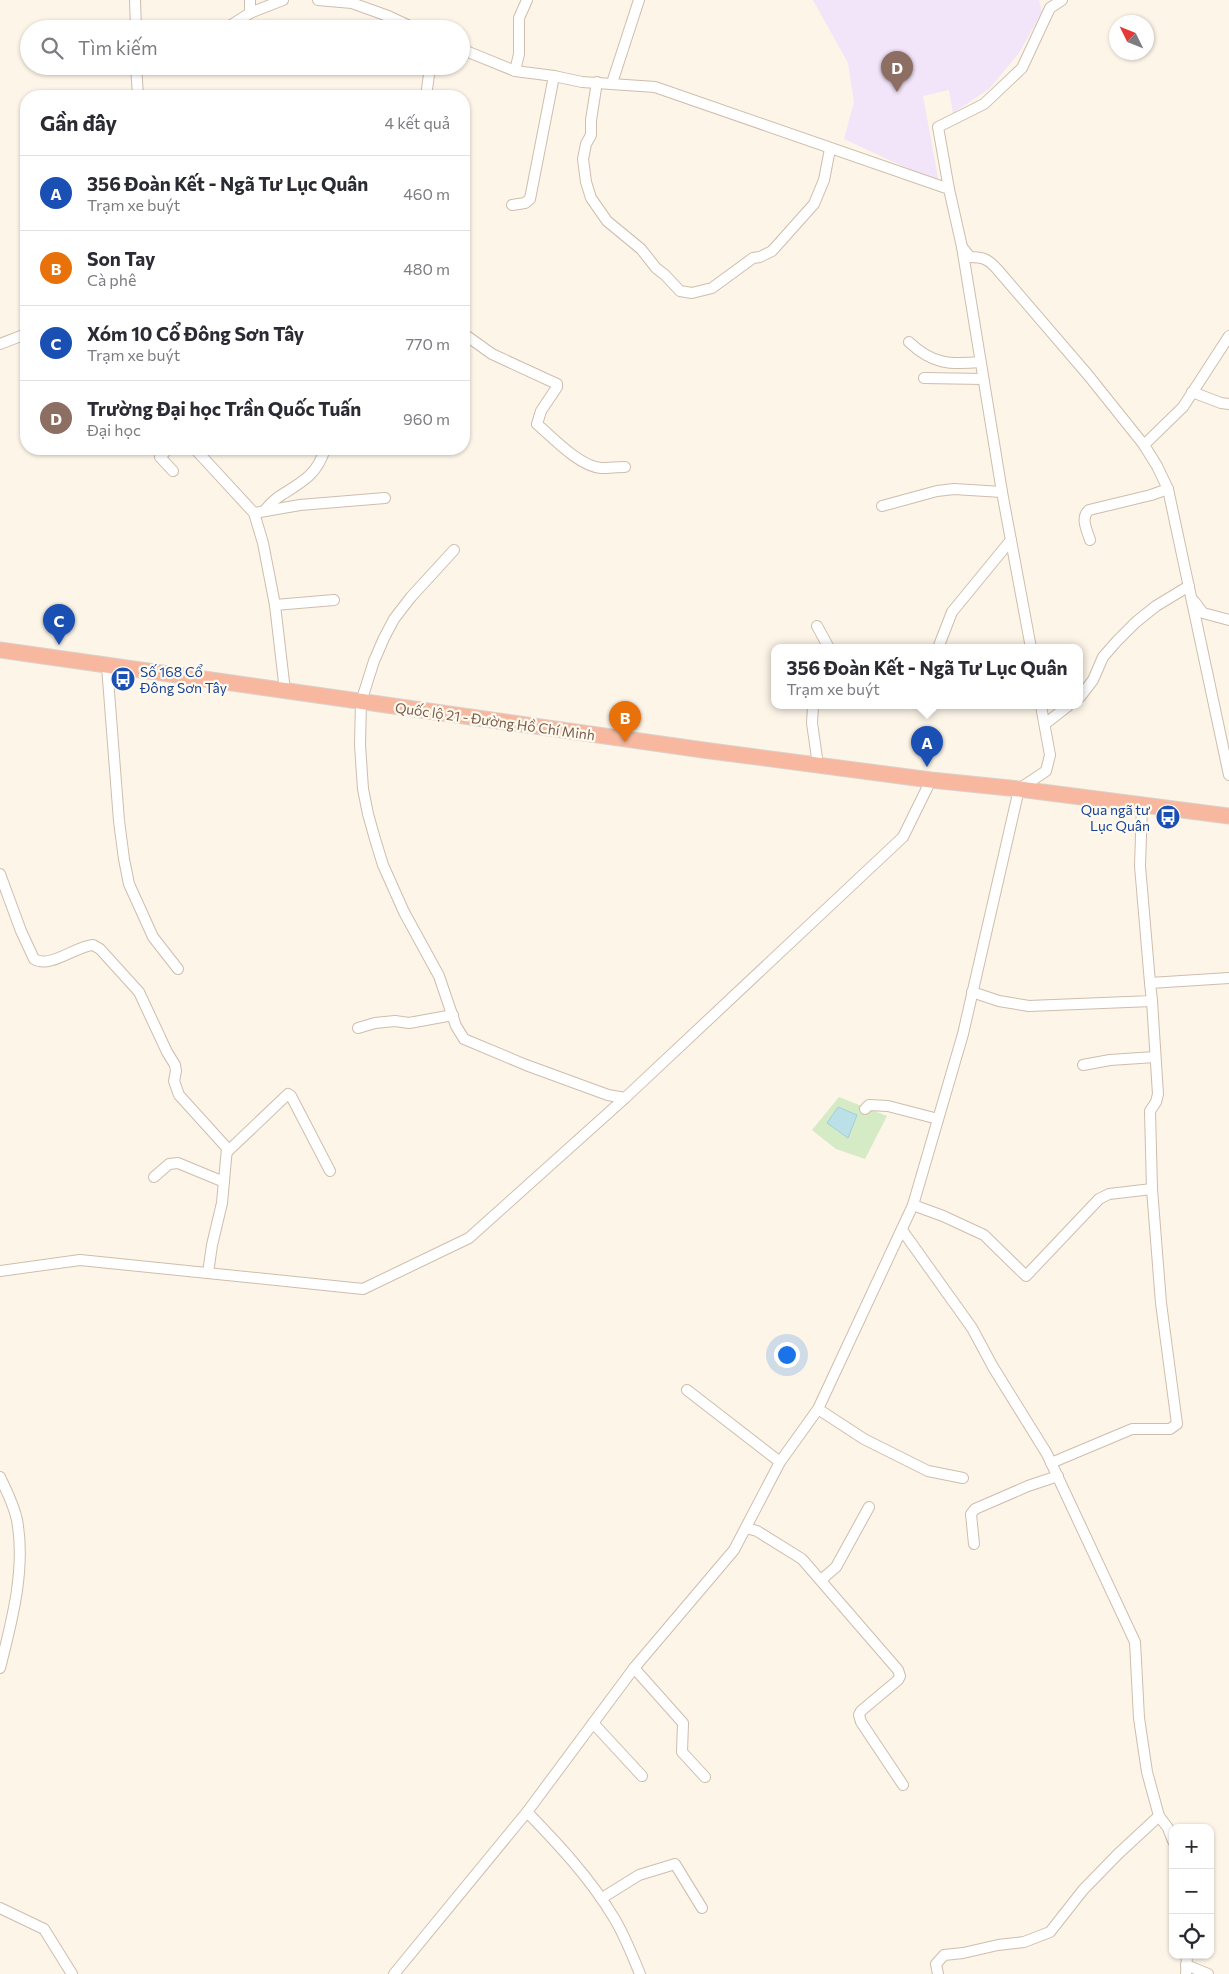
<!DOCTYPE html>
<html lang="vi">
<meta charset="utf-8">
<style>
body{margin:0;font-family:Commissioner,sans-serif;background:#f7f7f7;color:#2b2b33}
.controls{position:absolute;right:15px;bottom:15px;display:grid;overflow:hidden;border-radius:10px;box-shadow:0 1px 4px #0004}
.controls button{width:45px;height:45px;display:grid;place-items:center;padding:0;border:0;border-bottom:1px solid #e1e1e2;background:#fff;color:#2b2b33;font:25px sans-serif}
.compass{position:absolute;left:1109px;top:15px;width:45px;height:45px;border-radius:50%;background:#fff;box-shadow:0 1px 4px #0004;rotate:313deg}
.you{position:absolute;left:786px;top:1354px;width:18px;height:18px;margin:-12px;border:4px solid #fff;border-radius:50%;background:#1a73e8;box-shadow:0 0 0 8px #1a73e833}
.badge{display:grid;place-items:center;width:32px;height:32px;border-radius:50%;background:#111827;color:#fff;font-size:16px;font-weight:700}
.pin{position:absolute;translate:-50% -41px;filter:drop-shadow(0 1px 2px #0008)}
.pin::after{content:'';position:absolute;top:26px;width:18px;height:15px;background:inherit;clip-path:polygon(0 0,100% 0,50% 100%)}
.popup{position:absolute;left:771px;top:644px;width:312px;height:65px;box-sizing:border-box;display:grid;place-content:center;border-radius:10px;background:#fff;filter:drop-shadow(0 1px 4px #0005);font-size:16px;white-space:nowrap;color:#7c7c81}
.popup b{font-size:19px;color:#2b2b33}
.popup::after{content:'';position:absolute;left:50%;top:100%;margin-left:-10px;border:10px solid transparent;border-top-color:#fff}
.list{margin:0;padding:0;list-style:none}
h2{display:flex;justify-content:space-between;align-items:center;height:65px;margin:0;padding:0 20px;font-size:21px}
h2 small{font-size:16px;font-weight:400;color:#7c7c81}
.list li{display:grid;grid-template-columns:32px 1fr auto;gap:15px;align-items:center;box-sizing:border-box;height:75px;padding:0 20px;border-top:1px solid #e1e1e2}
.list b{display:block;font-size:19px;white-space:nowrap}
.list p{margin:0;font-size:16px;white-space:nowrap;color:#7c7c81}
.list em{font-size:16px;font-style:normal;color:#7c7c81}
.icon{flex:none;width:28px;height:28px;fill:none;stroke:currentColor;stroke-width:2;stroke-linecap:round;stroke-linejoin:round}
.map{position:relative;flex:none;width:1229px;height:1974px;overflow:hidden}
.search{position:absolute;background:#fff;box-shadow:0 1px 4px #0004;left:20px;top:20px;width:450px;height:55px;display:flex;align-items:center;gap:12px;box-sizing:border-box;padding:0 18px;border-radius:28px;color:#7c7c81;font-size:19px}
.panel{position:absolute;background:#fff;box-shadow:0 1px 4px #0004;left:20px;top:90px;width:450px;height:365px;border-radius:20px}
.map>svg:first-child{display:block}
</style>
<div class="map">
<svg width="1229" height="1974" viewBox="0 0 1229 1974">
<rect width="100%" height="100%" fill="#fdf5e8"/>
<polygon fill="#f2e4f9" points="813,0 1039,0 1042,12 1019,53 989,89 953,113 949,90 923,96 939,183 844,139 854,102 848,63"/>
<polygon fill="#d4ebc6" points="839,1097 887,1116 865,1159 836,1149 812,1130"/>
<polygon fill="#bce0e7" stroke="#a2cfd9" points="838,1107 857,1115 848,1138 827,1123"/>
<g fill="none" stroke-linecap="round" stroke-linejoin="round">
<defs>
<g id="minor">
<polyline points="135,0 136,28 141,29"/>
<polyline points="250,0 250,13"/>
<polyline points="318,0 352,3 388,16 416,29"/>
<polyline points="225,29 250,13 283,0"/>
<polyline points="461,49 515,71 554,76 582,82 655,87 949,189 962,247 1002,492 1031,648"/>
<polyline points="136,66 138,96"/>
<polyline points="426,66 429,75 426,96"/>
<polyline points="515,71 519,54 519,18 527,0"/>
<polyline points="597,82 591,120 591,135 586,144 583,159 586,182 591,198 607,221 641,249 656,268 665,275 680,291 692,293 712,288 753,258 760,257 772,251 814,204 824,180 830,149"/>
<polyline points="612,83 639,0"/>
<polyline points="949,189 938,127 984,104 1022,68 1050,8 1062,0"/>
<polyline points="512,205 525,203 530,199 554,76"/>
<path d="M962,247l8,10c13,0 18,2 27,12l91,106 56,70 13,21 11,23 61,286"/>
<path d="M464,334l28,20 65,30v3l-16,24 -4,13c16,14 42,42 64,44 8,0 16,-1 24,-1"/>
<path d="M909,342c23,22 41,23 71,20"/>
<polyline points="0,344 26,334"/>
<polyline points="924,378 983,379"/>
<polyline points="1192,392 1221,403 1229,404"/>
<polyline points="1144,445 1183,407 1229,336"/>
<polyline points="168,449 160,457 173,471"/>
<polyline points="195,449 254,513 263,543 275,605 285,691"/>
<polyline points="882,506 937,491 954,489 1002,492"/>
<path d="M265,510c5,-6 11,-12 18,-16 21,-13 34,-20 42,-45"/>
<polyline points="254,513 300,505 385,498"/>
<path d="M1090,540c-3,-10 -10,-22 -1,-30l62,-15 17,-6"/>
<polyline points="454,550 411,597 394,619 384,638 374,661 361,702 360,745 363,789 368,814 375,839 383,865 404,912 439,976 456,1026 464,1039 526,1065 608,1095 625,1098"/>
<polyline points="1194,601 1203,613 1229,620"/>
<polyline points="275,605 334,600"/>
<polyline points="817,626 829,648"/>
<polyline points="938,648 952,612 1011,540"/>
<polyline points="107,666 119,821 124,859 129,884 153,937 178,969"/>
<polyline points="1080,697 1093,680 1103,657 1117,641 1136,622 1156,606 1189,586"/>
<polyline points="813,706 812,723 818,765"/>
<polyline points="1045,724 1068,706"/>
<polyline points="1142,806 1140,866 1150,983"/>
<path d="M0,874l21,57 13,28c16,10 42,-13 59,-14l7,4 39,43 28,60 8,13 1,6 -2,10 5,14 48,53 -5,55 -10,42 -4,28"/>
<polyline points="972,992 999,1001 1029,1006 1152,1001 1150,983 1229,978"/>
<polyline points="358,1028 375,1023 395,1021 409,1023 453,1015"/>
<polyline points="1083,1065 1110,1060 1155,1057"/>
<polyline points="865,1109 869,1105 888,1106 938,1119"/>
<polyline points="227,1152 288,1094 291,1096 330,1171"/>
<polyline points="154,1177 169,1164 178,1163 224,1182"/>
<polyline points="913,1205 943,1216 984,1235 1026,1276 1099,1199 1109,1194 1152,1189"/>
<polyline points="902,1230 972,1328 993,1367 1047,1454 1135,1642 1139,1718 1147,1772 1159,1816 1168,1828 1173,1841"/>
<polyline points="0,1271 80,1260 363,1289 469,1238 625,1098 903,837 931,780"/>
<polyline points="687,1390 780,1462"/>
<polyline points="818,1409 864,1439 928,1471 963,1478"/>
<polyline points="1051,1463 1132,1429 1170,1429 1177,1424 1161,1303 1152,1189 1150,1111 1156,1102 1158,1094 1152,1001"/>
<path d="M0,1477c6,13 14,28 17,43 9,48 -5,101 -17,148"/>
<polyline points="746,1528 757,1531 802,1559 898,1670 900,1676 898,1680 861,1711 859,1715 861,1722 903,1785"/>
<polyline points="974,1544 971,1514 975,1509 1028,1486 1058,1476"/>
<polyline points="821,1580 836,1567 869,1507"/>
<polyline points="634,1668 683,1723 682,1752 705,1777"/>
<polyline points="593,1723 642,1776"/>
<path d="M527,1812c32,33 63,66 87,106 11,18 18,37 26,56"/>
<polyline points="602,1898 639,1875 675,1864 702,1908"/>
<polyline points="0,1908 44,1929 72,1974"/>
<polyline points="1186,1965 1208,1974"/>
<polyline points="394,1974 527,1812 634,1668 734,1550 780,1462 818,1409 913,1205 963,1034 1019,789 1046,771 1050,755 1041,706"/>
<polyline points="938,1974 936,1964 944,1955 963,1953 998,1945 1024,1942 1050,1932 1083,1890 1118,1854 1159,1816"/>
<polyline points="1186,1974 1187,1955"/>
</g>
<polyline id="highway" points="0,650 703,750 931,780 1019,789 1229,816"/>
</defs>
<use href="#minor" stroke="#cfbdad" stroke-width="12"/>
<use href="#highway" stroke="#d9d1cd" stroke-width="17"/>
<use href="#minor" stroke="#fff" stroke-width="10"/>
<use href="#highway" stroke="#f7b89f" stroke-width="15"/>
</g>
<defs>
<symbol id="bus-disc" viewBox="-11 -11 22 22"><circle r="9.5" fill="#1a4fb4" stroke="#fff9ee"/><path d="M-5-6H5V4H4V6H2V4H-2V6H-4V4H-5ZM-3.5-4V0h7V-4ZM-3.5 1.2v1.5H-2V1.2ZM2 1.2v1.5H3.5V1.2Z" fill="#fff"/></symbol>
</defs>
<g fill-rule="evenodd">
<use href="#bus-disc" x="109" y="665" width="28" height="28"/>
<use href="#bus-disc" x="1154" y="803" width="28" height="28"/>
</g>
<g text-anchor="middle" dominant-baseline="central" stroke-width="4.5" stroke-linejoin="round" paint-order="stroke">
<g font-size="14" fill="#164399" stroke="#fff9ee" text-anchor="start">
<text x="140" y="671">Số 168 Cổ<tspan x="140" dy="16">Đông Sơn Tây</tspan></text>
<text x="1150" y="809" text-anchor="end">Qua ngã tư<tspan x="1150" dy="16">Lục Quân</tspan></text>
</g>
<g font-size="14" fill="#775c4b" stroke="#fff9ee">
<text transform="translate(495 721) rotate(8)">Quốc lộ 21 - Đường Hồ Chí Minh</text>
</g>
</g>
</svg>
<div class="controls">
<button>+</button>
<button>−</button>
<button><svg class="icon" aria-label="locate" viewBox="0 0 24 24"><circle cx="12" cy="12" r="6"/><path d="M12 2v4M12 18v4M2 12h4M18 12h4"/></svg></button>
</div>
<svg class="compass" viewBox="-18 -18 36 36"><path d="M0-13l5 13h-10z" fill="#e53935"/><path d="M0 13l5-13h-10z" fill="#7c7c81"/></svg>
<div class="you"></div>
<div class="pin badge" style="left:927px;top:767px;background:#1a4fb4">A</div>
<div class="popup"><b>356 Đoàn Kết - Ngã Tư Lục Quân</b>Trạm xe buýt</div>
<div class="pin badge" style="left:625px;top:742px;background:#e8710a">B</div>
<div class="pin badge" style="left:59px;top:645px;background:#1a4fb4">C</div>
<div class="pin badge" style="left:897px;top:92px;background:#8d6e63">D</div>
<div class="search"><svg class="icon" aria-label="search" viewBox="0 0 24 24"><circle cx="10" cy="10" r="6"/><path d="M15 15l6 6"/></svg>Tìm kiếm</div>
<section class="panel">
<h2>Gần đây<small>4 kết quả</small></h2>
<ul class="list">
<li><span class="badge" style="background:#1a4fb4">A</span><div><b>356 Đoàn Kết - Ngã Tư Lục Quân</b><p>Trạm xe buýt</p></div><em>460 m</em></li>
<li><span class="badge" style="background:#e8710a">B</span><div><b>Son Tay</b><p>Cà phê</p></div><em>480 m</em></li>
<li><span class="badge" style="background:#1a4fb4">C</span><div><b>Xóm 10 Cổ Đông Sơn Tây</b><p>Trạm xe buýt</p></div><em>770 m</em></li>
<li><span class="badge" style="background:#8d6e63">D</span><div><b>Trường Đại học Trần Quốc Tuấn</b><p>Đại học</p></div><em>960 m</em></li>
</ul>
</section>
</div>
